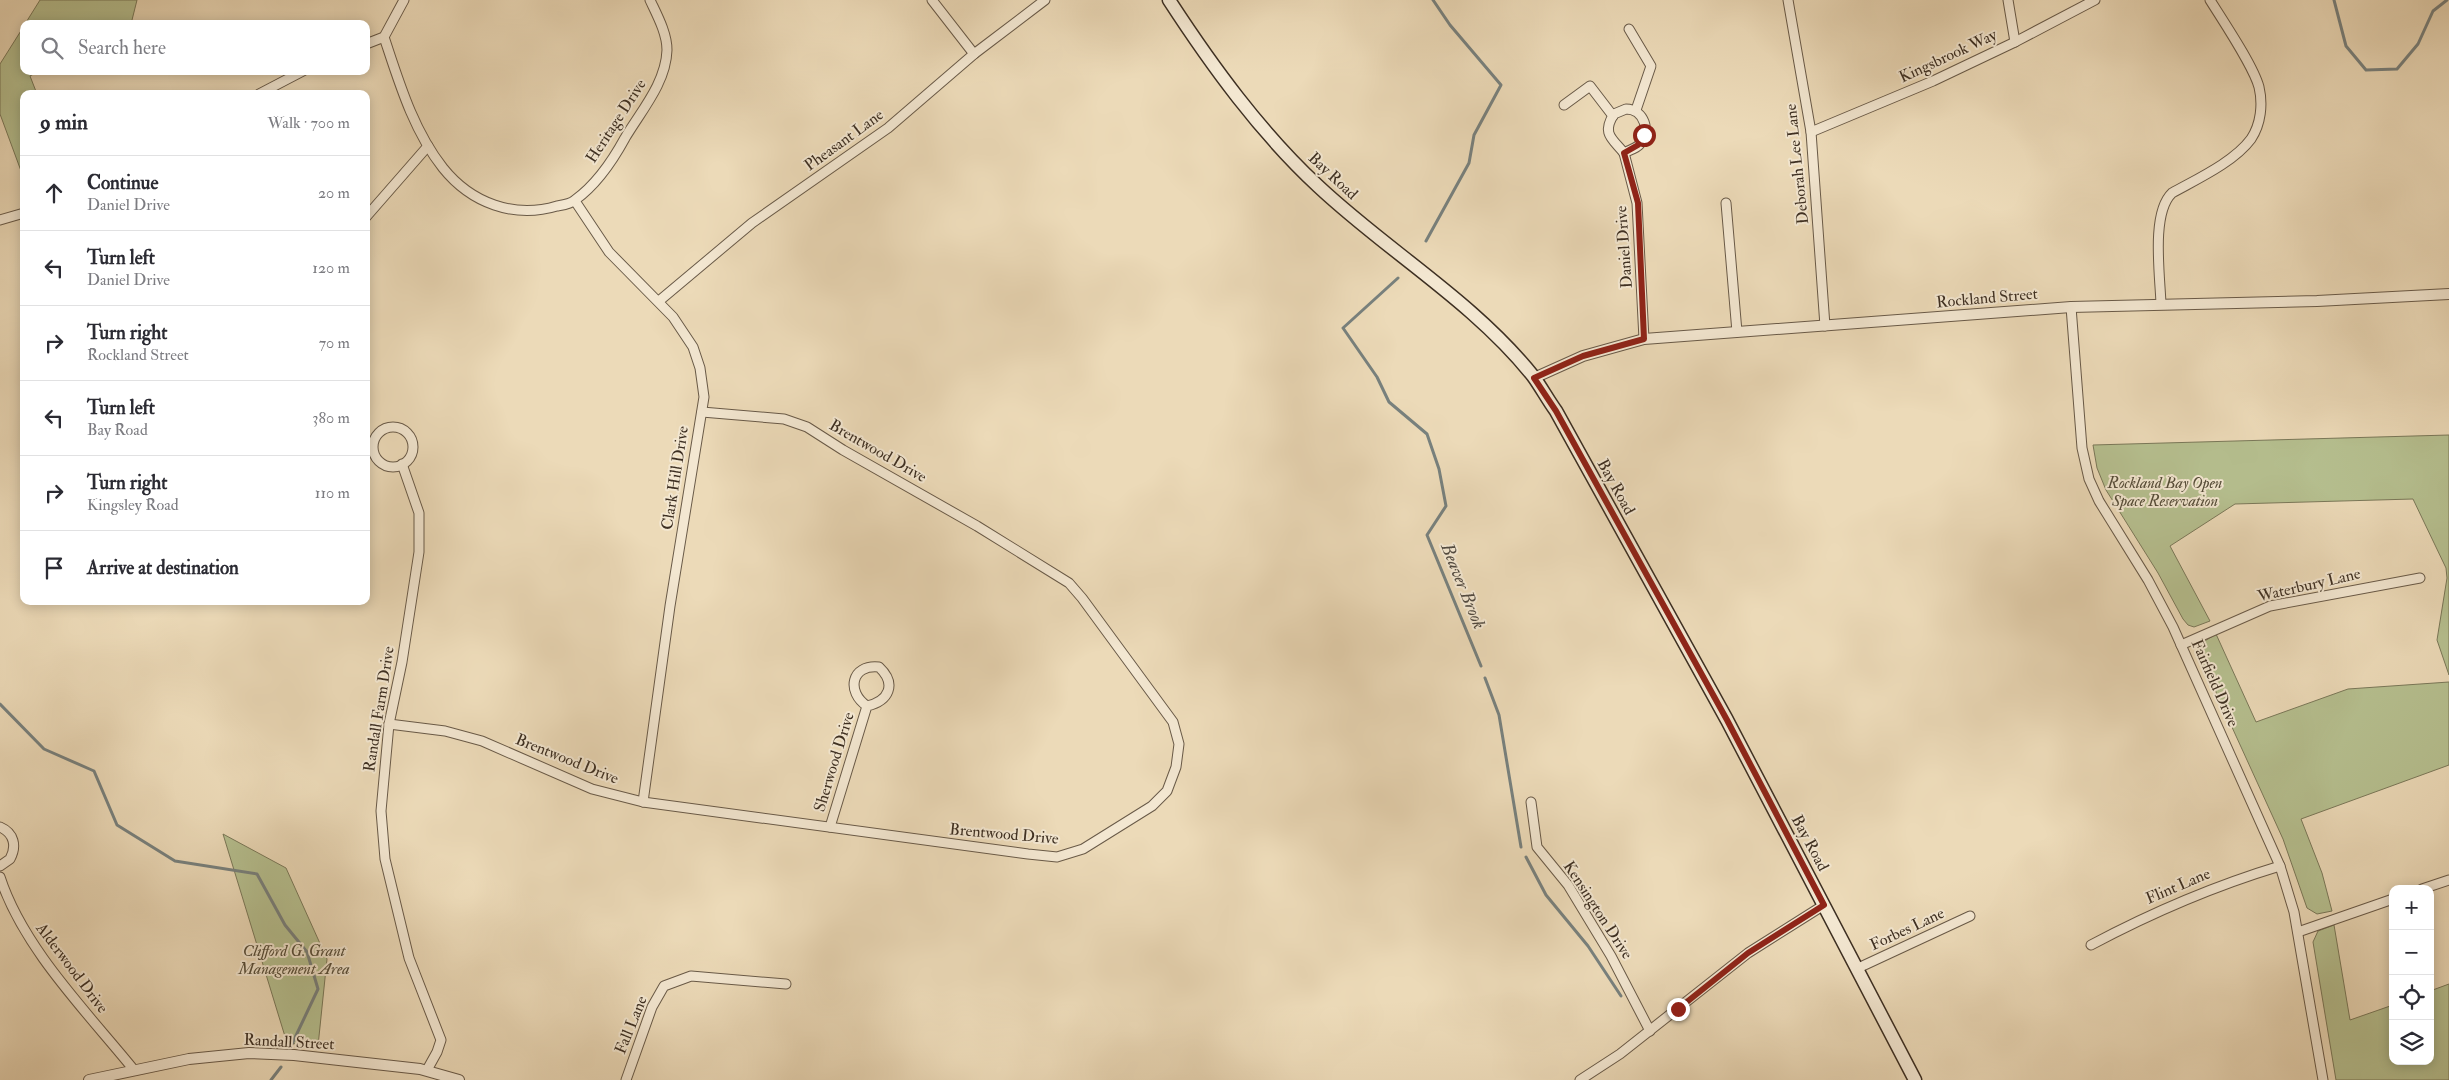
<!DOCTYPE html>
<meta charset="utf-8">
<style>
body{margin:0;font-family:"IM FELL Double Pica",serif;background:#f2f2f3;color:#2b2b33}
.controls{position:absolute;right:15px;bottom:15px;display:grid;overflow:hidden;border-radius:10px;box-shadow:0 2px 12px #0003}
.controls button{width:45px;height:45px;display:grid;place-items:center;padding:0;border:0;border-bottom:1px solid #e1e1e2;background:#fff;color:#2b2b33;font:25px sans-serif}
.stop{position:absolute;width:15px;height:15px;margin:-11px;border:4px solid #8f2418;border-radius:50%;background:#fff}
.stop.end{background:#8f2418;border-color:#fff;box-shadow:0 1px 5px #0008}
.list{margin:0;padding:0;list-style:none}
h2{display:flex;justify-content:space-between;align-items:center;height:65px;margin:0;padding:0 20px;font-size:21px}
h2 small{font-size:16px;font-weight:400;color:#7c7c81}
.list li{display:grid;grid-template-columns:32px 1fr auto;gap:15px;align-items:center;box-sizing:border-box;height:75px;padding:0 20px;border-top:1px solid #e1e1e2}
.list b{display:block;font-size:19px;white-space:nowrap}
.list p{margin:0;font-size:16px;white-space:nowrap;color:#7c7c81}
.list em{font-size:16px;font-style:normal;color:#7c7c81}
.icon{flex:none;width:28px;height:28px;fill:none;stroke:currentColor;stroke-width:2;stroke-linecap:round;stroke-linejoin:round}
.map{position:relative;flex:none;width:2449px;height:1080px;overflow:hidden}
.search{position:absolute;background:#fff;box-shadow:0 2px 12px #0003;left:20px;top:20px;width:350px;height:55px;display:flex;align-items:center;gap:12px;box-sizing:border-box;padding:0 18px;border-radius:10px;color:#7c7c81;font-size:19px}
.panel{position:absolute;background:#fff;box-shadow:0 2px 12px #0003;left:20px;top:90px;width:350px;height:515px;border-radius:10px}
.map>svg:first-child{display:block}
</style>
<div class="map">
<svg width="2449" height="1080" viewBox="0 0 2449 1080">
<rect width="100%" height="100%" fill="#ecdab8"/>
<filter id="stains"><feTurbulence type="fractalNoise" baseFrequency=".004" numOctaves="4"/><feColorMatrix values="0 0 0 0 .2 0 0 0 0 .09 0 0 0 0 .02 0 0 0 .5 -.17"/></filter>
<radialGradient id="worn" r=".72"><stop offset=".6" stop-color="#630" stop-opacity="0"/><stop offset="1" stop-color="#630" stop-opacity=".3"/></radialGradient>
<g fill="#b6c090" stroke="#7a7859">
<polygon points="40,0 137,0 131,24 25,24"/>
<polygon points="24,26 24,71 39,71 30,76 37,94 24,94 24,179 0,114 0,64"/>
<polygon points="2449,435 2449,675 2437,640 2447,578 2446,568 2413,499 2235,504 2170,546 2210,621 2194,627 2188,625 2183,619 2158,573 2106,490 2097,468 2093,445"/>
<polygon points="2216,634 2256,722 2348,689 2449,682 2449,765 2301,819 2322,873 2332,911 2317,914 2307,908 2283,839 2200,657 2200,644"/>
<polygon points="223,834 286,868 327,959 318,1046 287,1043"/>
<polygon points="2334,925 2350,1020 2393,1005 2393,1061 2430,1061 2430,991 2449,984 2449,1080 2336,1080 2313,942 2318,931"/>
</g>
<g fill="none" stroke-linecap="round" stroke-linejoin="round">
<g stroke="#78817e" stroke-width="3">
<polyline points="2334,0 2346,46 2366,70 2397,69 2418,44 2433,11 2447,0"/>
<polyline points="1426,241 1469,163 1474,135 1501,85 1450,25 1433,0"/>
<polyline points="1398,278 1343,328 1377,377 1389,402 1427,434 1439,469 1446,506 1427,535 1481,666"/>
<polyline points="1485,678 1499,715 1521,847"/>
<polyline points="0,704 44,749 94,771 117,825 175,861 257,874 285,925 307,952 318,989 292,1044"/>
<polyline points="1526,857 1546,895 1588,946 1621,996"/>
<polyline points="271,1080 281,1067"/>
</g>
<defs>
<g id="minor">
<polyline points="932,0 974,54"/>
<polyline points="1788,0 1811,132 1825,326"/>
<polyline points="2008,0 2015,42"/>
<polyline points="1629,29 1651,66 1636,110"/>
<path d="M384,37c15,45 29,93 59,131 28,35 71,51 114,38 6,-1 14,-2 18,-6 21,-15 38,-40 50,-62 16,-27 41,-55 42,-88 0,-17 -10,-35 -17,-50"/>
<polyline points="366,44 384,37 404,0"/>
<polyline points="259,94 303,71"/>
<polyline points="1564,105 1590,86 1613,116"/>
<path d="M1626,109c18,0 26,23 13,36 -4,4 -10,5 -15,8 -11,-14 -23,-19 -10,-39z"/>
<polyline points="1811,132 1933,81 2015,42 2095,0"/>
<polyline points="1624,153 1637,203 1644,339"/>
<polyline points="575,201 609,252 673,317 693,347 700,368 704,397 670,606 643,802"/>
<polyline points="1726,203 1737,332"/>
<polyline points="366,217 428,146"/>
<polyline points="0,220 24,213"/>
<polyline points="659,301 752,223 888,128 974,54 1045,0"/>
<path d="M2161,304c-1,-29 -10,-91 11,-111 25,-14 62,-31 79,-54 10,-15 12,-35 8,-52 -6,-22 -36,-66 -49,-87"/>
<polyline points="2071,307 2082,448 2089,479 2099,501 2148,580 2173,627 2280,866 2294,912 2323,1080"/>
<circle cx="393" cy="447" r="20"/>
<polyline points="402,464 419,513 419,552 402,662 389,724 381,811 385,859 409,958 441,1040 437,1052 427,1070"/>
<polyline points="2181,645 2270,606 2420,578"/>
<polyline points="389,724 445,731 482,741 592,789 643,802 1028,854 1057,857 1083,849 1152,806 1167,791 1176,767 1179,744 1173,722 1082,598 1069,583 977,526 843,450 807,427 784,419 702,412"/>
<polyline points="1531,802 1537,847 1568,885 1611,956 1650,1031"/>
<path d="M0,827c14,6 17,19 10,32l-10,7"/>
<path d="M830,827l37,-121c-21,-14 -16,-42 12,-39 18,17 10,34 -12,39"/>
<path d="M0,877c23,71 87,135 134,193"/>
<polyline points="2422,889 2449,880"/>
<polyline points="2298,932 2393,899"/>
<path d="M2091,945c62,-33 123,-59 189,-79"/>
<polyline points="1856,969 1970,916"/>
<polyline points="626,1080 652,1007 664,986 691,976 786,984"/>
<polyline points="1580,1080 1620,1054 1748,953 1824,905"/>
</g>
<g id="tertiary">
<polyline points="1534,378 1583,356 1644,339 2071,307 2317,301 2449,294"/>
<polyline points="89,1080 189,1059 249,1053 294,1055 420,1069 459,1080"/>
</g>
<path id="secondary" d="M1169,0c43,66 91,132 149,186 69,65 155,115 215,190 8,11 15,24 23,35l171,309 188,360"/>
</defs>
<use href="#minor" stroke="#695a48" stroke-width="11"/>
<use href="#tertiary" stroke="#695a48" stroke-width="12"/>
<use href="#secondary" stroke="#3d2f22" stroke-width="15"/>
<use href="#minor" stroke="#f3e7d1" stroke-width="9"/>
<use href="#tertiary" stroke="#f3e7d1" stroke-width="10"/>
<use href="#secondary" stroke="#f3e7d1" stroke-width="12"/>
</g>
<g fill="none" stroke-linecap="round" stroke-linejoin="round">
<polyline stroke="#8f2418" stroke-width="6" points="1644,135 1638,145 1624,153 1638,203 1644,339 1583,356 1534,378 1556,411 1727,720 1824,905 1748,953 1678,1009"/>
</g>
<g text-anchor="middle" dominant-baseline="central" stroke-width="4" stroke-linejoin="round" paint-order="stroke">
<g font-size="16" fill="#3d2f22" stroke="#f3e7d1">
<text transform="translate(1948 56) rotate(-25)">Kingsbrook Way</text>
<text transform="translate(616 121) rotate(-57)">Heritage Drive</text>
<text transform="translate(844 140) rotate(-36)">Pheasant Lane</text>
<text transform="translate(1797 164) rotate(-96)">Deborah Lee Lane</text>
<text transform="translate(1333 176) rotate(43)">Bay Road</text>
<text transform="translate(1624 247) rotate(-94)">Daniel Drive</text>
<text transform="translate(1987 298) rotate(-5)">Rockland Street</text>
<text transform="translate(878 451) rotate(30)">Brentwood Drive</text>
<text transform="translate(675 478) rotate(-81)">Clark Hill Drive</text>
<text transform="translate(1616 487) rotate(61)">Bay Road</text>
<text transform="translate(2309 585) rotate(-13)">Waterbury Lane</text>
<text transform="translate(2215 683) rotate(66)">Fairfield Drive</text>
<text transform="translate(379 709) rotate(-81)">Randall Farm Drive</text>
<text transform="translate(567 759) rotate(22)">Brentwood Drive</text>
<text transform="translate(834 762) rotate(-73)">Sherwood Drive</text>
<text transform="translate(1004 834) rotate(5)">Brentwood Drive</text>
<text transform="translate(1810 843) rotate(62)">Bay Road</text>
<text transform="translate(2178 886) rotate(-23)">Flint Lane</text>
<text transform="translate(1598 910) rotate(57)">Kensington Drive</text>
<text transform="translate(1907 929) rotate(-25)">Forbes Lane</text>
<text transform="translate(72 968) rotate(53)">Alderwood Drive</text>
<text transform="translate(631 1025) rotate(-68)">Fall Lane</text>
<text transform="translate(289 1042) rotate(3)">Randall Street</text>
</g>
<g font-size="16" font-style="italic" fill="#554c38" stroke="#f3e7d1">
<text x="2165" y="483">Rockland Bay Open<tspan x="2165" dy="18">Space Reservation</tspan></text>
<text x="294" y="951">Clifford G. Grant<tspan x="294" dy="18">Management Area</tspan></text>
</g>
<g font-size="18" font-style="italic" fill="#514a41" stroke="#f3e7d1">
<text transform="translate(1463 586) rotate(68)">Beaver Brook</text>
</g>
</g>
<rect width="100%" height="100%" filter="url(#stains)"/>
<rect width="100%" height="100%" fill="url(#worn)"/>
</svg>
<div class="controls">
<button>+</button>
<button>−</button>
<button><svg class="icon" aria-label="locate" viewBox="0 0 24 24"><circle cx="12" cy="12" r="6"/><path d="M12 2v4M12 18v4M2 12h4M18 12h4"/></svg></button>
<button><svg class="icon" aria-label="layers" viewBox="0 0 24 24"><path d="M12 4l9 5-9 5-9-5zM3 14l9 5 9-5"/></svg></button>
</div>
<div class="stop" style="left:1644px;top:135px"></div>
<div class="stop end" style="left:1678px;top:1009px"></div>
<div class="search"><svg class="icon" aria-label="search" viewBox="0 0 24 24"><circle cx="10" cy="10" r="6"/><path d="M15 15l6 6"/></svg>Search here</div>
<section class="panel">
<h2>9 min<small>Walk · 700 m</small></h2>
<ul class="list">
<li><svg class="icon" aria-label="ahead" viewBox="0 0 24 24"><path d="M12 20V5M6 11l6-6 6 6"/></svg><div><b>Continue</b><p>Daniel Drive</p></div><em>20 m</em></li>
<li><svg class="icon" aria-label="left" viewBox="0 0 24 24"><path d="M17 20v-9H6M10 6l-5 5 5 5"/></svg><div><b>Turn left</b><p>Daniel Drive</p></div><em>120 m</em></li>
<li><svg class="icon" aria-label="right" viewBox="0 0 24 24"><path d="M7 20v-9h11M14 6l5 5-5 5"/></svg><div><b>Turn right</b><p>Rockland Street</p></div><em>70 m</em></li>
<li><svg class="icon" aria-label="left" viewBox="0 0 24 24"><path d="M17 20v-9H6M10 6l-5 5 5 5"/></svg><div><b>Turn left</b><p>Bay Road</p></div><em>380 m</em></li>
<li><svg class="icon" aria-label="right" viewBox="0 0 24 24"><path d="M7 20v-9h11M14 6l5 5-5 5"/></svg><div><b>Turn right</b><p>Kingsley Road</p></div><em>110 m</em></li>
<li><svg class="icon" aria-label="arrive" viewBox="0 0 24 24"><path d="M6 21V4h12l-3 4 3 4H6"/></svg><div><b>Arrive at destination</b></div></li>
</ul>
</section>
</div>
